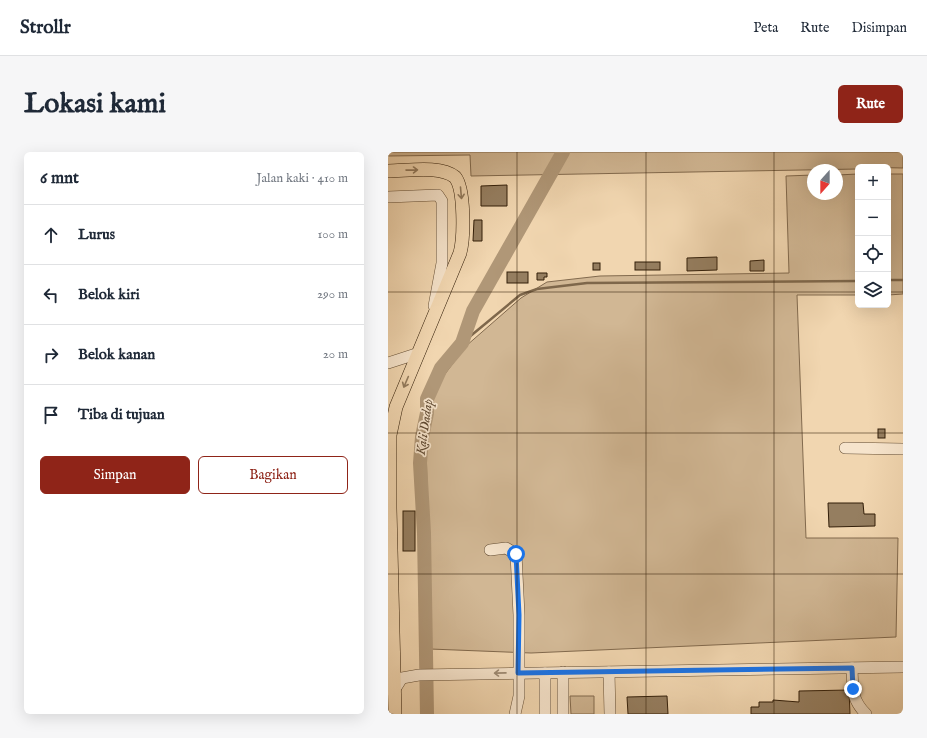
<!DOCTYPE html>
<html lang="id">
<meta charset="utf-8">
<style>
body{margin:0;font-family:"IM FELL English",serif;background:#f6f6f7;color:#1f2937}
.controls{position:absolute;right:12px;top:12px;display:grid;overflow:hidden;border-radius:6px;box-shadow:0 4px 16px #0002}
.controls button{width:36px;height:36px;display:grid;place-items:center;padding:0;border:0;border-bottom:1px solid #e0e1e3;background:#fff;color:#1f2937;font:20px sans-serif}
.compass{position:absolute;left:419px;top:12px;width:36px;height:36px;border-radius:50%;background:#fff;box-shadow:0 4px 16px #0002;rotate:201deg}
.stop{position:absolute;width:12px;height:12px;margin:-9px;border:3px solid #1a73e8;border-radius:50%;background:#fff}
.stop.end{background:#1a73e8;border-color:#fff;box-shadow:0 1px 4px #0008}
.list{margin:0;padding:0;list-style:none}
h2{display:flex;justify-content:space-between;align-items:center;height:52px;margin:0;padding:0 16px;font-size:17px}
h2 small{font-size:13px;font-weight:400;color:#747a83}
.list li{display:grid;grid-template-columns:26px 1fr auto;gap:12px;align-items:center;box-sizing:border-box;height:60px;padding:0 16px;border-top:1px solid #e0e1e3}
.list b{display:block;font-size:15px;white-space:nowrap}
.list em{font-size:13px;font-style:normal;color:#747a83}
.actions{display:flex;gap:8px;padding:12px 16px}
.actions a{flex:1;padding:9px 0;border:1px solid #8f2418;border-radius:6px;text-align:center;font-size:14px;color:#8f2418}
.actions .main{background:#8f2418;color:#fff}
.icon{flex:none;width:22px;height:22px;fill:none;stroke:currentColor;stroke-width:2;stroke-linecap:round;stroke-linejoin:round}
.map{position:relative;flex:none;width:515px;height:562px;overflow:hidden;border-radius:6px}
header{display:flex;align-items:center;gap:24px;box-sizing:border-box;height:56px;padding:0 20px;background:#fff;border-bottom:1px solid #e0e1e3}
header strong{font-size:19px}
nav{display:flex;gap:22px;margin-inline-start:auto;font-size:14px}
.intro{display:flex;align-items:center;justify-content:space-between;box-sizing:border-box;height:96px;padding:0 24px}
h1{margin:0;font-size:28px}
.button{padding:10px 18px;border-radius:6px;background:#8f2418;color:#fff;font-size:14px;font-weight:700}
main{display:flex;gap:24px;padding:0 24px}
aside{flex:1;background:#fff;border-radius:6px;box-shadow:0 4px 16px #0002}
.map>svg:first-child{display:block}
</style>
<header>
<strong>Strollr</strong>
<nav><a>Peta</a><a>Rute</a><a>Disimpan</a></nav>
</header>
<div class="intro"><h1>Lokasi kami</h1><a class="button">Rute</a></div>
<main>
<aside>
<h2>6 mnt<small>Jalan kaki · 410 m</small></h2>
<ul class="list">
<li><svg class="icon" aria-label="ahead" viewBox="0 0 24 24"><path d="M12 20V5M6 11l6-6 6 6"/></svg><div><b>Lurus</b></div><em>100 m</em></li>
<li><svg class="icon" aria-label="left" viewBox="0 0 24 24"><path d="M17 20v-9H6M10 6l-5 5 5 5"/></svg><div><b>Belok kiri</b></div><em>290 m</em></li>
<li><svg class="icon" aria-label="right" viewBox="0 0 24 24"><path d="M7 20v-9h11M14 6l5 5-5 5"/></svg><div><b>Belok kanan</b></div><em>20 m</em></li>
<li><svg class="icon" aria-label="arrive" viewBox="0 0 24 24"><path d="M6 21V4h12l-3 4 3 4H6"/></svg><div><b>Tiba di tujuan</b></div></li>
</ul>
<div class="actions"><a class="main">Simpan</a><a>Bagikan</a></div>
</aside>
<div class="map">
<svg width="515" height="562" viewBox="0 0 515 562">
<rect width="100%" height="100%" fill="#f1d6b0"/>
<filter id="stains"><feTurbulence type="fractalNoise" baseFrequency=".005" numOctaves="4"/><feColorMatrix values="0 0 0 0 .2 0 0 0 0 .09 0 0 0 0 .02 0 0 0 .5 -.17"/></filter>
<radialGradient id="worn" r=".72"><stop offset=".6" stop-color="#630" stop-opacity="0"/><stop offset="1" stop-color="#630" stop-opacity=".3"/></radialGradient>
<g fill="#d1b794" stroke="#826a4e">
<polygon points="0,0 515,0 515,16 470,15 470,17 83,24 82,3 0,4"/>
<polygon points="470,22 470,143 409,143 418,386 510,386 508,485 143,501 42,497 38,286 48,234 78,194 133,146 159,130 212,124 401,121 398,24 425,23 425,42 449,42 449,23"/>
<polygon points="500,22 515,22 515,142 500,143"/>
<polygon points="182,544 206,544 206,562 183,562"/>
</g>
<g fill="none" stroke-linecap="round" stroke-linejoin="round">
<g stroke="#7e674b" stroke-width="2.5">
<polyline points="500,128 515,128"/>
<polyline points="74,191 132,143 149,137 199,131 470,129"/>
</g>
<polyline stroke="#b09777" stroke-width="14" points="39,562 36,381 32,311 34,285 39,261 39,247 53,216 74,191 85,159 175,0"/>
</g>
<g fill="#957e60" stroke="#321e09">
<polygon points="119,33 119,54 93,54 93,34"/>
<polygon points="86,68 94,68 94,89 85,89"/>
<polygon points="329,105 329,118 299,119 299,106"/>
<polygon points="376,108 376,119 362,119 362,109"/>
<rect x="247" y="110" width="25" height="8"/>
<rect x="205" y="111" width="7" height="7"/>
<rect x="119" y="120" width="21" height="11"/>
<polygon points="149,121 159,121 159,125 156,125 156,128 149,128"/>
<rect x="490" y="277" width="7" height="9"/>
<polygon points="440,351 475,351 476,362 487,362 487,374 441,375"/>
<rect x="15" y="359" width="12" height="40"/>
<polygon points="461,538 462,562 363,562 363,555 371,555 371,550 385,550 385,548 411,550 411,539"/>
<polygon points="279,544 280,562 240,562 239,545"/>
</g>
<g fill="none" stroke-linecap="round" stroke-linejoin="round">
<defs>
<g id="minor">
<polyline points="0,45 50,43 54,49 54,111 46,154"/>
<polyline points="0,211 31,201"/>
<polyline points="457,296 515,297"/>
<polyline points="102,398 118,396 128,402 131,463 131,544 127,562"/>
<path d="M464,516c1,20 -1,31 14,46"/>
<polyline points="175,520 175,562"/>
<polyline points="221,520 222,562"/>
<polyline points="157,521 157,562"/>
<polyline points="7,537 14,526 31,523 515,515"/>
</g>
<path id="major" d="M0,19c19,0 52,-6 67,6 10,12 9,61 5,76l-64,154 -6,28v73l5,206"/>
</defs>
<use href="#minor" stroke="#624c33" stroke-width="12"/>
<use href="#major" stroke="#321e09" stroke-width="14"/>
<use href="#minor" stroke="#f6e4cc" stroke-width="11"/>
<use href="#major" stroke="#f1d6b0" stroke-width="13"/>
</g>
<defs><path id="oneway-shaft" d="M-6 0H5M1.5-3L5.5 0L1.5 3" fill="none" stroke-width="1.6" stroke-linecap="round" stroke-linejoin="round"/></defs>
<g stroke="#927a5c">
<use href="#oneway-shaft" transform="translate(24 18) rotate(-1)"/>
<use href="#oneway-shaft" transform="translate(73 41) rotate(85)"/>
<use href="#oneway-shaft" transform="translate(18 230) rotate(113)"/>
</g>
<use stroke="#9e8b74" href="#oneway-shaft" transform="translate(112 521) rotate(179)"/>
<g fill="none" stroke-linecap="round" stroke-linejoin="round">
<polyline stroke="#1a73e8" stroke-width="5" points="128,402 131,463 130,521 464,516 465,537"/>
</g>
<path fill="none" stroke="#321e09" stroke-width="1" stroke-opacity="0.55" d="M129,0v562M258,0v562M386,0v562M0,140h470M500,140h15M0,281h515M0,422h515"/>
<g text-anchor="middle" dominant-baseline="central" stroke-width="3.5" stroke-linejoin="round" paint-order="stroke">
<g font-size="13" font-style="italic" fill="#5e4830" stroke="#f6e4cc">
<text transform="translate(37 275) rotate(-82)">Kali Dadap</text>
</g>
</g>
<rect width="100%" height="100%" filter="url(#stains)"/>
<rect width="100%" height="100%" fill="url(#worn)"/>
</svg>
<div class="controls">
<button>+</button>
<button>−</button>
<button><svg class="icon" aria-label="locate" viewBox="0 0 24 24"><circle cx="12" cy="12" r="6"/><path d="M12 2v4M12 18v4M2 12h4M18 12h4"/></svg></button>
<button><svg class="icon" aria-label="layers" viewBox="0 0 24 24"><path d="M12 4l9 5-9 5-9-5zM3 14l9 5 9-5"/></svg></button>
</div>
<svg class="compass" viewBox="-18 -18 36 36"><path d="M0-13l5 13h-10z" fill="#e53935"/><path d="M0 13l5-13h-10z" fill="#747a83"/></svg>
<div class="stop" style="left:128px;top:402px"></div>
<div class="stop end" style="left:465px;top:537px"></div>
</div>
</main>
